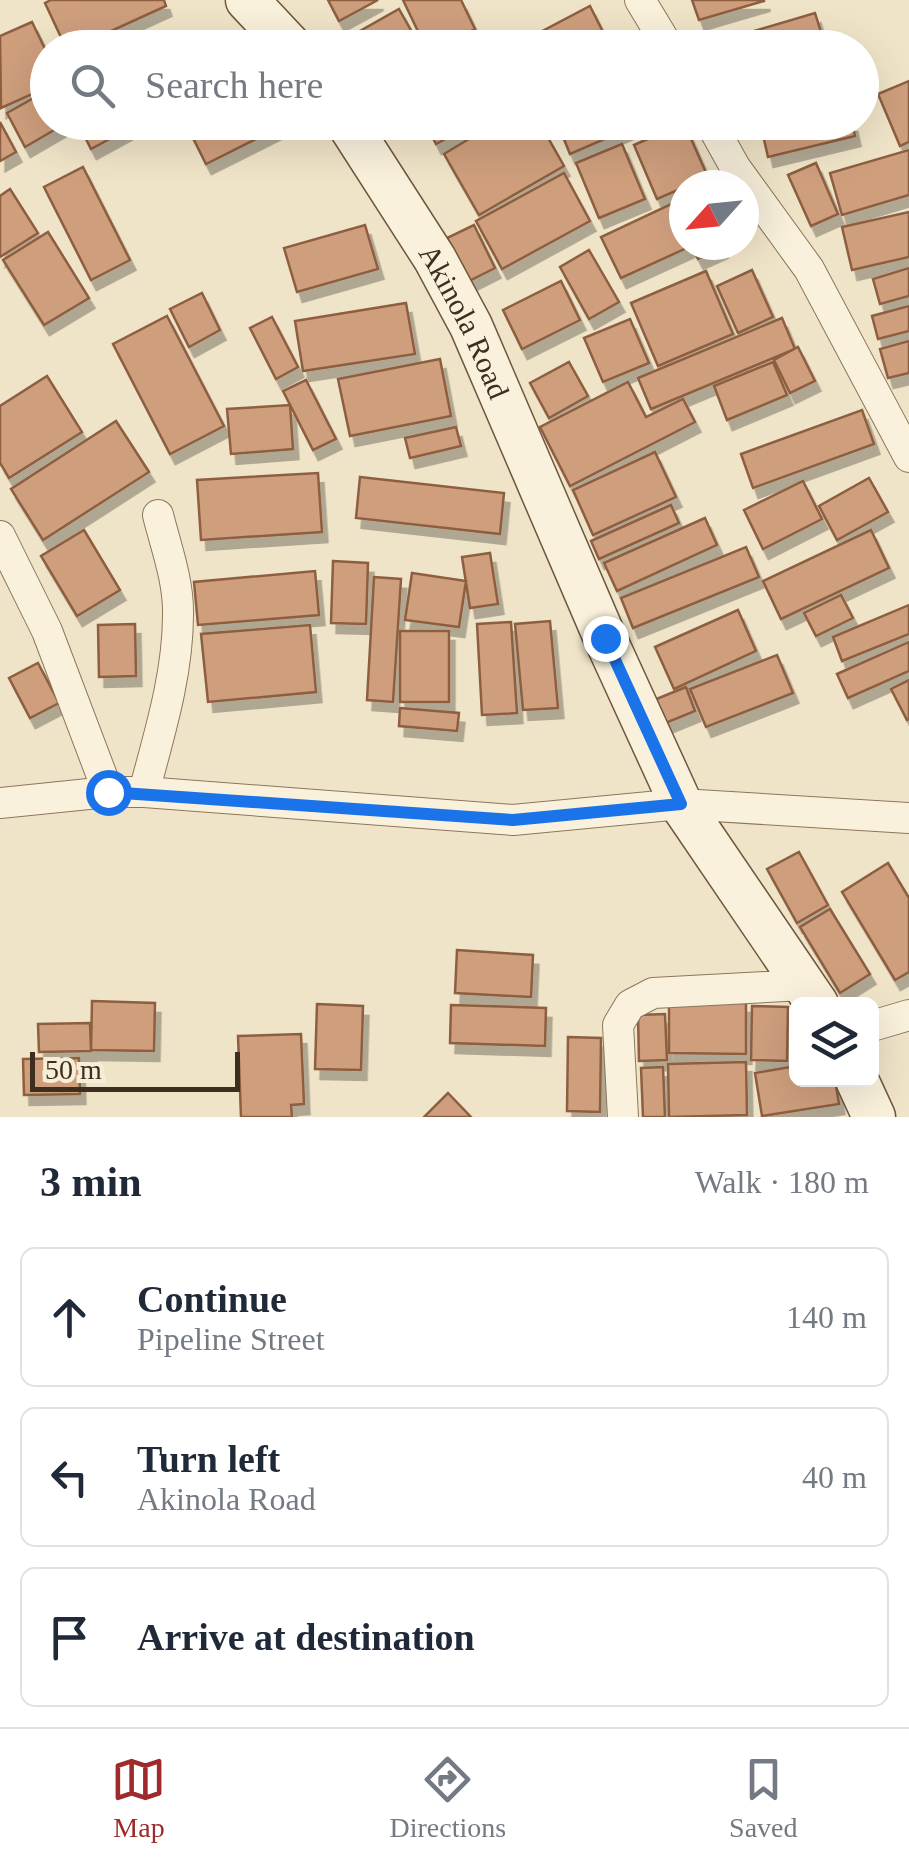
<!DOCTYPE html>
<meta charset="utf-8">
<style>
body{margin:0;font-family:"Times New Roman",serif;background:#f2f2f3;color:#1f2937}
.controls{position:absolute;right:30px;bottom:30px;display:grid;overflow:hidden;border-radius:15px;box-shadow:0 10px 40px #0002}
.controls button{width:90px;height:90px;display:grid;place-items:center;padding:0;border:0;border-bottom:2px solid #e0e1e3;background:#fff;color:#1f2937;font:50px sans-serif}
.compass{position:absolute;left:669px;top:170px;width:90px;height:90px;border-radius:50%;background:#fff;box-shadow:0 10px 40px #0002;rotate:243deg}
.scale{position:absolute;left:30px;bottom:25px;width:210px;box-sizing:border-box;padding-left:10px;border:5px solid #3d2e20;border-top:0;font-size:28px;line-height:35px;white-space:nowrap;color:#3d2e20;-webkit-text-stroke:8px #f7eed8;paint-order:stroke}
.stop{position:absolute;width:30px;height:30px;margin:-22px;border:8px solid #1a73e8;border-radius:50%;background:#fff}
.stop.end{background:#1a73e8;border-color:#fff;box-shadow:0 2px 10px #0008}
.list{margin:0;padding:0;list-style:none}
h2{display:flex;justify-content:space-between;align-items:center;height:130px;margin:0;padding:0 40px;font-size:42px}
h2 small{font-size:32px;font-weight:400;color:#747a83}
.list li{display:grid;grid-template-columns:65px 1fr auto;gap:30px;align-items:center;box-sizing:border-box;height:140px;margin:0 20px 20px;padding:0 20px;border:2px solid #e0e1e3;border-radius:15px}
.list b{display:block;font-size:38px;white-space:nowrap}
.list p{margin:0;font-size:32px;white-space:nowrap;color:#747a83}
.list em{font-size:32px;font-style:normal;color:#747a83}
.icon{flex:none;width:55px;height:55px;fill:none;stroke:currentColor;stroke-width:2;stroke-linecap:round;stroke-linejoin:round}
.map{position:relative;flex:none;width:909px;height:1117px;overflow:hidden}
.search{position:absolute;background:#fff;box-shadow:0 10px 40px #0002;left:30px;right:30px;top:30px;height:110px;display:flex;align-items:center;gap:25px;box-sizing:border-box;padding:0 35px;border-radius:55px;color:#747a83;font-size:38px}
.sheet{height:610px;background:#fff}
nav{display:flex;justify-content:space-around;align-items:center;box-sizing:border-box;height:140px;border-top:2px solid #e0e1e3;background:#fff;font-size:28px;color:#747a83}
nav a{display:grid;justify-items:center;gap:5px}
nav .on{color:#9e2a2b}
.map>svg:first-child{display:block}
</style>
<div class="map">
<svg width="909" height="1117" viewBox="0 0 909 1117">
<defs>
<filter id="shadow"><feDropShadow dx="5.5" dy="10" stdDeviation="0" flood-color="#0004"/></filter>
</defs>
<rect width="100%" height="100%" fill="#f0e4c8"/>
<g fill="#cf9f7d" stroke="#8d5f41" stroke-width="2.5" filter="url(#shadow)">
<polygon points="51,0 164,0 166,6 74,48 66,48 45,3"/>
<polygon points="328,0 378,0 339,21"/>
<polygon points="403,0 461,0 475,29 438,48 426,48"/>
<polygon points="692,0 764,0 764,1 699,20"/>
<polygon points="590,6 611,48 510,48"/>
<polygon points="399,9 421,48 369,48 360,31"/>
<polygon points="815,13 826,48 719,48 717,42"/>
<polygon points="32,22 48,55 48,87 1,108 0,36"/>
<polygon points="909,81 909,142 900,146 878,94"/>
<polygon points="48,90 48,122 68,122 25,147 7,113"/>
<polygon points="0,122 16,152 0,161"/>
<polygon points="125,122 128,129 91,149 78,123"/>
<polygon points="185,122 272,122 276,129 206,164"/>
<polygon points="425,122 477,122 436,144"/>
<polygon points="497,122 539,122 564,166 479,215 444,154"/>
<polygon points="557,122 644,122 570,154"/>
<polygon points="760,122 852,122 855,136 768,157"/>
<polygon points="684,123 708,177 657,199 634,145"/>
<polygon points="622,144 645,199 599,218 576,163"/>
<polygon points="909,150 909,195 842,215 830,173"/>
<polygon points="816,163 838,214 811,226 788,175"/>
<polygon points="83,167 130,260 91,280 44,187"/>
<polygon points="564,173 590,221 502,269 476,221"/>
<polygon points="10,189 38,233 0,257 0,196"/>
<polygon points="684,198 684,245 721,245 722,248 698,259 691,246 621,278 601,237"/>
<polygon points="909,212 909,257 852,270 842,227"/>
<polygon points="365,225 378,269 297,292 284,248"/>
<polygon points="474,225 495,268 469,281 447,238"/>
<polygon points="48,232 89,298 44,325 3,260"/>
<polygon points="589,250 619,302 589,319 560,267"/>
<polygon points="909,268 909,296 880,304 873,279"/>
<polygon points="752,270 773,317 738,333 717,286"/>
<polygon points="706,271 733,334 658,366 631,303"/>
<polygon points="561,281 580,320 522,349 503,310"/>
<polygon points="202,293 220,330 189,347 170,309"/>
<polygon points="406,303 415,354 303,371 295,321"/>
<polygon points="909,306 909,331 878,339 872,316"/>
<polygon points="167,316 224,426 170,454 113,344"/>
<polygon points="272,317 298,367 276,379 250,328"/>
<polygon points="782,318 795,349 651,409 638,378"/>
<polygon points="630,319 649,363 603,382 584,338"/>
<polygon points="909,341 909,373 888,378 880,349"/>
<polygon points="798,347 815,381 790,393 774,360"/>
<polygon points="440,359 451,416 350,436 338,379"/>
<polygon points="569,362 588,396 549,418 530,383"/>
<polygon points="773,362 787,395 727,420 714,386"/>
<polygon points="47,376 82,432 9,478 0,463 0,406"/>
<polygon points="306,380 336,439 313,450 283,391"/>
<polygon points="628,382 646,417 683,399 695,422 570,486 540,427"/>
<polygon points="290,405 293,449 231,454 227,409"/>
<polygon points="862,410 874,444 753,488 741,454"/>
<polygon points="116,421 149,472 43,540 11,489"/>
<polygon points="456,427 461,446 410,458 405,438"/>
<polygon points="655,452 676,497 593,535 573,490"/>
<polygon points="318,473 322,532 201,540 197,480"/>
<polygon points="360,477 504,493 500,534 356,518"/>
<polygon points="869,478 888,512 837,540 819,506"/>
<polygon points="803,481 822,519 763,549 744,510"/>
<polygon points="671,505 679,523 599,559 591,541"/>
<polygon points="705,518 717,545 617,591 604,563"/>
<polygon points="84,530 120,590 77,616 41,556"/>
<polygon points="871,530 889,568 781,619 763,581"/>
<polygon points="746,547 759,577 633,628 621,598"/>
<polygon points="490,553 498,604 470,608 462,557"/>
<polygon points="333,561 368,563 366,624 331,623"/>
<polygon points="315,571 319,615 198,625 194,582"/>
<polygon points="412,573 466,581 459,627 405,620"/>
<polygon points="374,577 401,579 393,702 367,700"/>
<polygon points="841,595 853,618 816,636 804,613"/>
<polygon points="909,605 909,634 842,661 833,637"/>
<polygon points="738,610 756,651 674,689 655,647"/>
<polygon points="550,621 558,708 523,710 515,624"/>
<polygon points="511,622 517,713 482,715 477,624"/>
<polygon points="135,624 136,676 99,677 98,625"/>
<polygon points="310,625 316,692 208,702 201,634"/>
<rect x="400" y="631" width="49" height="71"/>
<polygon points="909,642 909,671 848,698 837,674"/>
<polygon points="777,655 793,693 706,727 690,689"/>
<polygon points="38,663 59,703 30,718 9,678"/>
<polygon points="909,680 909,719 907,720 891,689"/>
<polygon points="686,687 695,711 663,724 654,700"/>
<polygon points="400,708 459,713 457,731 399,726"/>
<polygon points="799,852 828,905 797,923 767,869"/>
<polygon points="888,863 909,898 909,972 895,980 842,892"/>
<polygon points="830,909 870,974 840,993 800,927"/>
<polygon points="457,950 533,955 531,997 455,993"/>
<polygon points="92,1001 155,1003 154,1051 91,1050"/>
<polygon points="669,1002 746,1003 746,1054 669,1053"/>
<polygon points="317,1004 363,1006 361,1070 315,1069"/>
<polygon points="451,1005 546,1008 545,1046 450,1043"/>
<polygon points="752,1006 788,1007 787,1061 751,1060"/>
<polygon points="665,1014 667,1060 639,1061 638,1015"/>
<polygon points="90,1023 91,1051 39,1052 38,1024"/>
<polygon points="301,1034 304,1104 291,1105 292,1117 241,1117 238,1036"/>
<polygon points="568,1037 601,1038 600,1112 567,1111"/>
<polygon points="79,1058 80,1094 24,1095 23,1059"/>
<polygon points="746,1062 747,1115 669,1117 668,1064"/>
<polygon points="796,1066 796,1080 835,1080 839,1104 762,1116 755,1073"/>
<polygon points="663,1067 665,1117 643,1117 641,1068"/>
<polygon points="448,1093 471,1117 424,1117"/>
</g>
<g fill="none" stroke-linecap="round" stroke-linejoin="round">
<defs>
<g id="street">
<polyline points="640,0 669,48"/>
<polyline points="710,122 735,167 809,269 909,457"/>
<polyline points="0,536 47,631 108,792"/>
<path d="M144,792c15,-57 34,-117 34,-177 1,-33 -12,-68 -20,-100"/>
<polyline points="0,803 108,792 144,792 513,820 681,804 909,818"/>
<polyline points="872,1026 909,1015"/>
<polyline points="623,1117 618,1025 630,1005 653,993 804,985"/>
</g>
<g id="secondary">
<polyline points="247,0 292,48"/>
<path id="s1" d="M347,122l88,137 36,67 134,312 76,166 136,200"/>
<polyline points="857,1080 874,1117"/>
</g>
</defs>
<use href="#street" stroke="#8d765c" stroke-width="32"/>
<use href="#secondary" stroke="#6f573f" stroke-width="45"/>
<use href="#street" stroke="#faf1dc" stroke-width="30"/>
<use href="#secondary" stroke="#faf1dc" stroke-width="42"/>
</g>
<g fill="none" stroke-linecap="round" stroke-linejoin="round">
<polyline stroke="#1a73e8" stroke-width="12" points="108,792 513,820 681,804 605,638"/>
</g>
<g text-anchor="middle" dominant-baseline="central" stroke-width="10" stroke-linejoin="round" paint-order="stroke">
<g font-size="30" fill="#3d2e20" stroke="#f7eed8">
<text stroke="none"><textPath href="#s1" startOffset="232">Akinola Road</textPath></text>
</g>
</g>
</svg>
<div class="controls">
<button><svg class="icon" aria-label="layers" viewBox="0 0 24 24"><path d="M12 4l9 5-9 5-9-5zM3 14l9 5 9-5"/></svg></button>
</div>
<svg class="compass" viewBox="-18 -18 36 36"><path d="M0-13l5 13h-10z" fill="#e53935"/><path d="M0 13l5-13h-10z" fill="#747a83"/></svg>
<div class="scale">50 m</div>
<div class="stop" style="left:108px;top:792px"></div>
<div class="stop end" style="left:605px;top:638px"></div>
<div class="search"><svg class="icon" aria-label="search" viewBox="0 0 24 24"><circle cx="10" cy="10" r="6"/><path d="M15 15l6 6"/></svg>Search here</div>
</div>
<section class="sheet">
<h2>3 min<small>Walk · 180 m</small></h2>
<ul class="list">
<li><svg class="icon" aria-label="ahead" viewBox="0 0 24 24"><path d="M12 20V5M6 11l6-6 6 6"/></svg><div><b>Continue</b><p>Pipeline Street</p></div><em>140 m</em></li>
<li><svg class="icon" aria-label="left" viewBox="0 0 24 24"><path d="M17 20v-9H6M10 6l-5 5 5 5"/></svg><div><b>Turn left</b><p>Akinola Road</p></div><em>40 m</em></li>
<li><svg class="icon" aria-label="arrive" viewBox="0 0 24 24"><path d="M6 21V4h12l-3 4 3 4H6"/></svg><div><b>Arrive at destination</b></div></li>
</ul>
</section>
<nav>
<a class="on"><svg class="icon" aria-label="map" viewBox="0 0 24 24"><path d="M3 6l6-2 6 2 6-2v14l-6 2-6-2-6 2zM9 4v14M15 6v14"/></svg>Map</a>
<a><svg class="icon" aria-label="directions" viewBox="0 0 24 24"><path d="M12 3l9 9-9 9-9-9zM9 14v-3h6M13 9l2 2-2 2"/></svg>Directions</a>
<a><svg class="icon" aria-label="saved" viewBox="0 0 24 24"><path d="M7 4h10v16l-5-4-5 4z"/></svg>Saved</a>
</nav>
